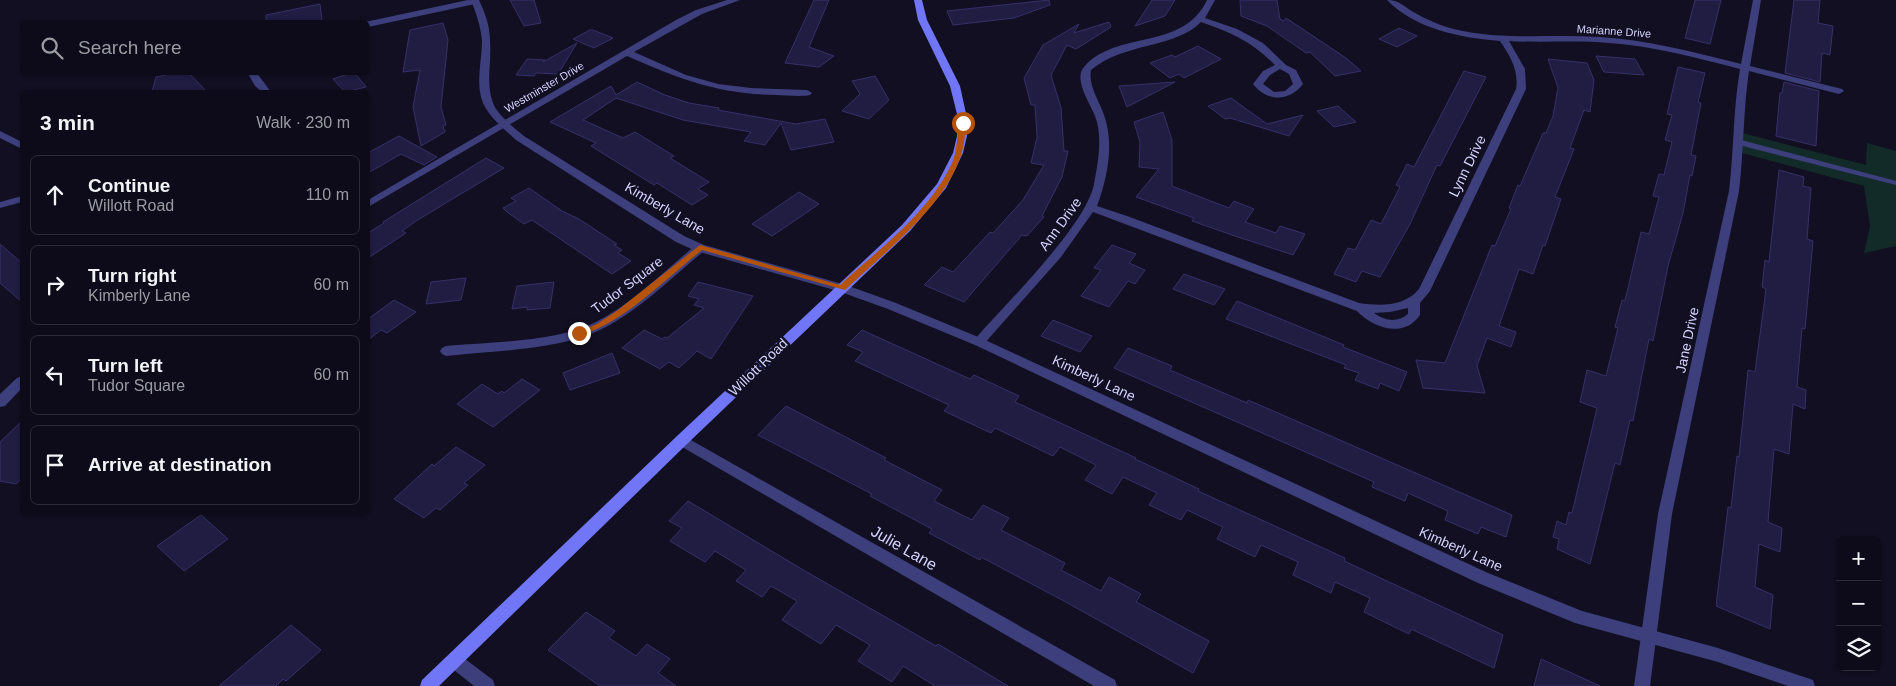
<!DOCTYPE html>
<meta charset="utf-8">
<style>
body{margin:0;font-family:Arial,sans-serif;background:#161422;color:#f1f3f6}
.controls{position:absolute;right:15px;bottom:15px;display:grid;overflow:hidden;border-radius:8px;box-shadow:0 1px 4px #0004}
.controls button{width:45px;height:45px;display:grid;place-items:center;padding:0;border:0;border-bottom:1px solid #2d2b38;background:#0d0b19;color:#f1f3f6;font:25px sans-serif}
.stop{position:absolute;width:15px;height:15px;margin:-11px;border:4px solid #b45309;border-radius:50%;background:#fff}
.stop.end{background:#b45309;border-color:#fff;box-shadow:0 1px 5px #0008}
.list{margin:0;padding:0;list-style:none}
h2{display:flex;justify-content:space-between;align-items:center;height:65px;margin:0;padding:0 20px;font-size:21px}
h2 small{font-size:16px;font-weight:400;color:#9a9ba2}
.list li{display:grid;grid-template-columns:32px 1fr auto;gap:15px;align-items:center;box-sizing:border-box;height:80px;margin:0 10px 10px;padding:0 10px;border:1px solid #2d2b38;border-radius:8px}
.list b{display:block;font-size:19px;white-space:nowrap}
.list p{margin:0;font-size:16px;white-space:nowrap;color:#9a9ba2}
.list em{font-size:16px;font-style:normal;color:#9a9ba2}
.icon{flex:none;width:28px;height:28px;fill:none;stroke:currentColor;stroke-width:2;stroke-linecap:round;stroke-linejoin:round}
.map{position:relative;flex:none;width:1896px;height:686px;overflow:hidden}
.search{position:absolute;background:#0d0b19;box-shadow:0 1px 4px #0004;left:20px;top:20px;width:350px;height:55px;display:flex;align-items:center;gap:12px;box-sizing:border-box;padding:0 18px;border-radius:8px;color:#9a9ba2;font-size:19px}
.panel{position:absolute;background:#0d0b19;box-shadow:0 1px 4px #0004;left:20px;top:90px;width:350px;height:425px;border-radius:8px}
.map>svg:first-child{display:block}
</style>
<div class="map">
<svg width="1896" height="686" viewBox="0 0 1896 686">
<rect width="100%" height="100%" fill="#110f21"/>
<polygon fill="#122b28" points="1738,132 1866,165 1867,143 1896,151 1896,246 1864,253 1870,226 1864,186 1738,152"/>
<g fill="#211c41" stroke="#37306b">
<polygon points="510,0 534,0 541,23 524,26"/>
<polygon points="814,0 829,0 809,47 834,56 819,67 785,63"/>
<polygon points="1049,0 1050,5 1014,18 953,25 947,11"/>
<polygon points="1152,0 1175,0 1165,16 1135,26"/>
<polygon points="1240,0 1277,0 1280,19 1284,21 1286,18 1346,58 1361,71 1335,76 1310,52 1306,53 1267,26 1241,16"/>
<polygon points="1695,0 1721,0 1710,44 1685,38"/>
<polygon points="1794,0 1820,0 1818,23 1833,26 1830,55 1822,53 1820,82 1785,73"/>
<polygon points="320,4 322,20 313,22 266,22 266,15"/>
<polygon points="1109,22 1111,27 1076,49 1067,45 1051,75 1061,108 1064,151 1068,151 1062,177 1042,216 1044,217 1027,236 1022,235 964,302 924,285 942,267 953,272 990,232 993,233 1023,200 1044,165 1031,163 1037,137 1035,105 1031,105 1024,78 1043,45 1079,24 1074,33"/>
<polygon points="443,23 448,40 441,107 446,125 443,126 445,132 421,146 413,107 420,70 403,72 410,30"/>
<polygon points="1399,28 1417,36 1397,47 1379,39"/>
<polygon points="590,30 593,30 613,38 594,48 573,39"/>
<polygon points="577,43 558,74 536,73 534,76 516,75 527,59 545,60 543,62"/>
<polygon points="1198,46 1221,59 1184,78 1179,74 1170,78 1150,63 1172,55 1175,57"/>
<polygon points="1596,56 1635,59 1644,75 1604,72"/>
<polygon points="1548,59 1587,63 1594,80 1590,112 1584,110 1570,148 1574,149 1555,197 1561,199 1545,246 1543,245 1533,274 1519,269 1499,326 1516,332 1511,347 1487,338 1477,366 1485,393 1423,388 1416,360 1445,363 1492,245 1495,246 1511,209 1509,208 1518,185 1520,186 1543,133 1546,133 1553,116 1558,88"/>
<polygon points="1678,67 1705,73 1698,102 1701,103 1691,155 1696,156 1692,176 1690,175 1683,213 1668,266 1653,341 1649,339 1633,421 1630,420 1620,465 1615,463 1590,564 1557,549 1559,539 1553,537 1557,521 1566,525 1569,512 1572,513 1597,408 1580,402 1587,370 1606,376 1618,328 1615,327 1622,300 1625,301 1641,232 1649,234 1659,197 1653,196 1659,174 1664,175 1672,142 1665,140 1672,115 1667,114"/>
<polygon points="1464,71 1486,77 1440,166 1437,165 1410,224 1380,277 1362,271 1356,282 1334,274 1348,248 1355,250 1371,220 1381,224 1400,187 1396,185 1407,164 1414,167"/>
<polygon points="172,72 188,72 207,92 152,92 156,77 171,74"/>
<polygon points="354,72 366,87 345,92 333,79"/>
<polygon points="875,76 889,100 869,119 842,111 860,94 852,81"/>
<polygon points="637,82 665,95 689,103 719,108 718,110 796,124 825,119 834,142 791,150 781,123 765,145 744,141 751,132 683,120 616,98 583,120 623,138 635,132 674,156 670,158 709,182 698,189 708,195 692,205 657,183 654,185 591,146 596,143 550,122 611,86 616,95"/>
<polygon points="1175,82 1127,107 1119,86"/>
<polygon points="1784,82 1819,91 1816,146 1776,136 1780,93 1782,93"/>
<polygon points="1231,98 1267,124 1303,115 1289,136 1230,118 1225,119 1208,106"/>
<polygon points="1338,106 1356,122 1334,127 1317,111"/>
<polygon points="1163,112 1172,140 1172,186 1229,208 1234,201 1254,209 1245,222 1276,233 1280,226 1305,234 1293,255 1235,236 1192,221 1194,218 1136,197 1159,169 1139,167 1140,142 1134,122"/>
<polygon points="399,136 437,157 424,165 401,154 368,173 368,153"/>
<polygon points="486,158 504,168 416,221 402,231 406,233 368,258 368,233 384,223 383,222"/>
<polygon points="1779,170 1804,177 1803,186 1811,188 1807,239 1813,241 1805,329 1802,328 1797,387 1806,390 1805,409 1793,404 1789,454 1774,449 1768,522 1782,528 1780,552 1759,544 1755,587 1773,595 1770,629 1716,606 1728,507 1731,508 1737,456 1739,457 1748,370 1755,372 1766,289 1762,287 1765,260 1769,262"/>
<polygon points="529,188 562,211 579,219 617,244 614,245 622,250 618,253 631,261 612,274 532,220 524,224 507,212 503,208 516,201 511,198"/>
<polygon points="799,192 819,204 772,236 752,224"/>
<polygon points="0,244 22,263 22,302 0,283"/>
<polygon points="1112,245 1136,254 1129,263 1145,270 1135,284 1128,281 1109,307 1081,296 1101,270 1094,268"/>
<polygon points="1184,274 1225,289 1214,305 1173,289"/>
<polygon points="466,278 461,300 426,304 431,282"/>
<polygon points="554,282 550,308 527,310 527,307 512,309 517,286"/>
<polygon points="698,282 753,296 711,359 697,351 679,368 669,362 660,369 622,348 644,330 662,339 665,337 667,338 704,308 694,305 699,299 688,296"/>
<polygon points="394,300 416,312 387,333 381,330 368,340 368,319"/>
<polygon points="1237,301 1344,345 1343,347 1407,372 1399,391 1380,383 1378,389 1355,380 1359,373 1344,368 1346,365 1226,319"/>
<polygon points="1053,320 1092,336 1080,352 1041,336"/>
<polygon points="862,330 970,379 974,375 1019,396 1015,402 1136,458 1135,459 1199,489 1198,491 1345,558 1344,561 1503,635 1494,668 1411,629 1409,634 1364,612 1370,598 1335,582 1331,593 1293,575 1298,562 1261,545 1255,557 1217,539 1223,527 1187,510 1181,520 1149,505 1157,493 1123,477 1112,494 1085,480 1096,465 1060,447 1053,456 995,428 991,433 944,411 949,405 855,361 863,352 847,345"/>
<polygon points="1128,348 1172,366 1170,370 1247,403 1248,400 1512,515 1506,537 1481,527 1478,534 1445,520 1448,511 1408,493 1405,501 1372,487 1374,482 1114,368"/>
<polygon points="612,353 620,373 570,390 563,373"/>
<polygon points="522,379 540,390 493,427 457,404 482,384 498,394 502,391 504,393"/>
<polygon points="786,406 886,458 884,460 942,490 934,501 972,520 983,505 1009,518 1001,530 1065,563 1061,570 1101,591 1109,577 1141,594 1136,602 1209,641 1193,673 1064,601 981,557 980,560 929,533 932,529 870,496 872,494 758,435"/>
<polygon points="22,421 22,478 16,484 0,481 0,442"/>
<polygon points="456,447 485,465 464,483 468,485 440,510 436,508 424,518 394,499 432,464 434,466"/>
<polygon points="688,501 805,571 936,646 938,644 1008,686 935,686 903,666 892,682 858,661 870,645 836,625 821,644 782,620 797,601 771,586 762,597 736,581 746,570 715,551 705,562 670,541 682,528 669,521"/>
<polygon points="201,515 228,539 184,571 157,546"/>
<polygon points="586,612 615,631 609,638 636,656 647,644 670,659 658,673 676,686 600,686 548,650"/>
<polygon points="291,625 321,650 286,681 283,679 276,686 219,686"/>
<polygon points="1541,659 1600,686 1534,686"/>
</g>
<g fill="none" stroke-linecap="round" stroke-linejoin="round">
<polygon fill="#3d3f7d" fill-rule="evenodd" points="1735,140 1741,140 1896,181 1896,185 1735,144"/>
<g fill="#3d3f7d" fill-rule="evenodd">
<polygon points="468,0 479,1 475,4 368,27 368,22 365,22"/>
<path d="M727,0h13l-38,14 -68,38 52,23 32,9 33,4 56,2 5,3 -2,2c-10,2 -23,0 -34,0 -59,-1 -96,-16 -149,-39l-259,151v-7l308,-180 20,-10z"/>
<path d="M1207,0h8l-10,18 32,11 26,14 23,22 10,5 7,14c-14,18 -36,18 -50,0l10,-13 12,-6c-24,-24 -43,-32 -74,-43 -27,27 -77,20 -110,48 -3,17 9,31 14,48 9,28 2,61 -8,88l30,10 232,87c21,3 45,4 60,-14l97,-200c3,-19 -6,-33 -16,-48 -39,-3 -85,-12 -113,-41 13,0 18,8 30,14 14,8 30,14 46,17 45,9 91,3 137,6 48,3 94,15 141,27l12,-64h8l-11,66 92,23 2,2 -5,3 -90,-23c-6,40 -5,80 -10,120l-67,323 -22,172h-16l24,-172 71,-323c5,-41 4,-81 11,-122 -43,-11 -86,-23 -131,-26 -33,-3 -66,0 -100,-2l16,28 1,20 -96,202 -10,12v12c-16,24 -47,13 -63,-4l-264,-99 -32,45 -78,88h-8l-2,-3 2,-3c30,-35 111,-113 119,-155 4,-21 9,-48 1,-68 -5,-13 -22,-37 -11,-49 33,-38 98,-15 123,-67zM1280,69l9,5 4,10 -8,7 -11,1 -11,-8 7,-9zM1408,308v6c-11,9 -23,7 -34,-1l16,-1z"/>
<polygon points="247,72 256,72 271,92 262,92 255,86"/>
<polygon points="0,131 22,142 22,149 0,138"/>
<polygon points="22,196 22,202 0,208 0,202"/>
<path d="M700,244l4,1 2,3 -2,3c-32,26 -63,58 -100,77 -45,23 -108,22 -158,28l-4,-2 -2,-3 2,-3 4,-2c45,-4 110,-4 150,-24 37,-19 68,-51 100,-77z"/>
<polygon points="22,376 22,388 5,406 0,407 0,394 17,378"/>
<polygon points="682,435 1115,680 1117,686 1094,686 677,444 675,440 677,436"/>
<polygon points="455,653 461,656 493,680 495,686 474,686 449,666 447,661 449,656"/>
</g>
<path fill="#3d3f7d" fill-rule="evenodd" d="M471,0h8c6,13 11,26 11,41 2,22 -6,47 6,68 7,10 18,19 28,27l160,100 20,9 142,40 50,18 87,36 505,234 94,38 136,37 95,32 2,6h-27l-70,-24 -143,-39 -97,-40 -503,-238 -87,-36 -50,-18 -142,-40 -20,-9 -160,-102c-12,-11 -26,-22 -33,-37 -8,-20 -1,-42 -1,-62 -1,-14 -6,-28 -11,-41z"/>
<polygon fill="#7076f5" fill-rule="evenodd" points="914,0 922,0 927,20 960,86 967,118 967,136 963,153 946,188 910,231 687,444 439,686 420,686 422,680 677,436 902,225 937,184 953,153 957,136 958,118 950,86 918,20"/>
</g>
<path fill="#b45309" d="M961,122l5,1c-1,13 -2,26 -7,38 -18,48 -77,94 -114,129l-143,-40c-38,30 -77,72 -123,86l-4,-3 22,-9 21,-14 82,-65 140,40c40,-37 89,-72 112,-122 6,-13 4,-28 9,-41z"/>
<g text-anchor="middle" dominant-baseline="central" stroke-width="5" stroke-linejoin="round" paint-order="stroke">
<g font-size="11" fill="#d4d2fc" stroke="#110f21">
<text transform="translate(1614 31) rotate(4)">Marianne Drive</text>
<text transform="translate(544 87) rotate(-30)">Westminster Drive</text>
</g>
<g font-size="14" fill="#d4d2fc" stroke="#110f21">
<text transform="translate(1467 166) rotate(-64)">Lynn Drive</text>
<text transform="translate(665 208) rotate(30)">Kimberly Lane</text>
<text transform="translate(1060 224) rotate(-54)">Ann Drive</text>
<text transform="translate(627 285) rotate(-37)">Tudor Square</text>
<text transform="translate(1687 340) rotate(-78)">Jane Drive</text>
<text transform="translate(758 367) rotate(-44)">Willott Road</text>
<text transform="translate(1094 378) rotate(25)">Kimberly Lane</text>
<text transform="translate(1461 549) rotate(24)">Kimberly Lane</text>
</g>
<g font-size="16" fill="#d4d2fc" stroke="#110f21">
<text transform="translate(904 548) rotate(30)">Julie Lane</text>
</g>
</g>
</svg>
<div class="controls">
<button>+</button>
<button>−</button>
<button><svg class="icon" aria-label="layers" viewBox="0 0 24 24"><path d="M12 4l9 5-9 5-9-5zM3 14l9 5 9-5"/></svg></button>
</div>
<div class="stop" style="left:963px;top:123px"></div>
<div class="stop end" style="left:579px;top:333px"></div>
<div class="search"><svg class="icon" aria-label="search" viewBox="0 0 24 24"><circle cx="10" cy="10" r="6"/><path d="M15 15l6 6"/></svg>Search here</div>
<section class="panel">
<h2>3 min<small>Walk · 230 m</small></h2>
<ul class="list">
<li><svg class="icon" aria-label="ahead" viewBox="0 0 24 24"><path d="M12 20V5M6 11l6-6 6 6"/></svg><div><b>Continue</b><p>Willott Road</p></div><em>110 m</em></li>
<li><svg class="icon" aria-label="right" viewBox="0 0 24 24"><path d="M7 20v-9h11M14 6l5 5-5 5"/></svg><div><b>Turn right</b><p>Kimberly Lane</p></div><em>60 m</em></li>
<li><svg class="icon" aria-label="left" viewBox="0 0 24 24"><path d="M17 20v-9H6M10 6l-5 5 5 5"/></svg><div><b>Turn left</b><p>Tudor Square</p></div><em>60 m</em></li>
<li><svg class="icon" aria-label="arrive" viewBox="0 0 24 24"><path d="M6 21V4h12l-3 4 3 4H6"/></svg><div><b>Arrive at destination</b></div></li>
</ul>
</section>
</div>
